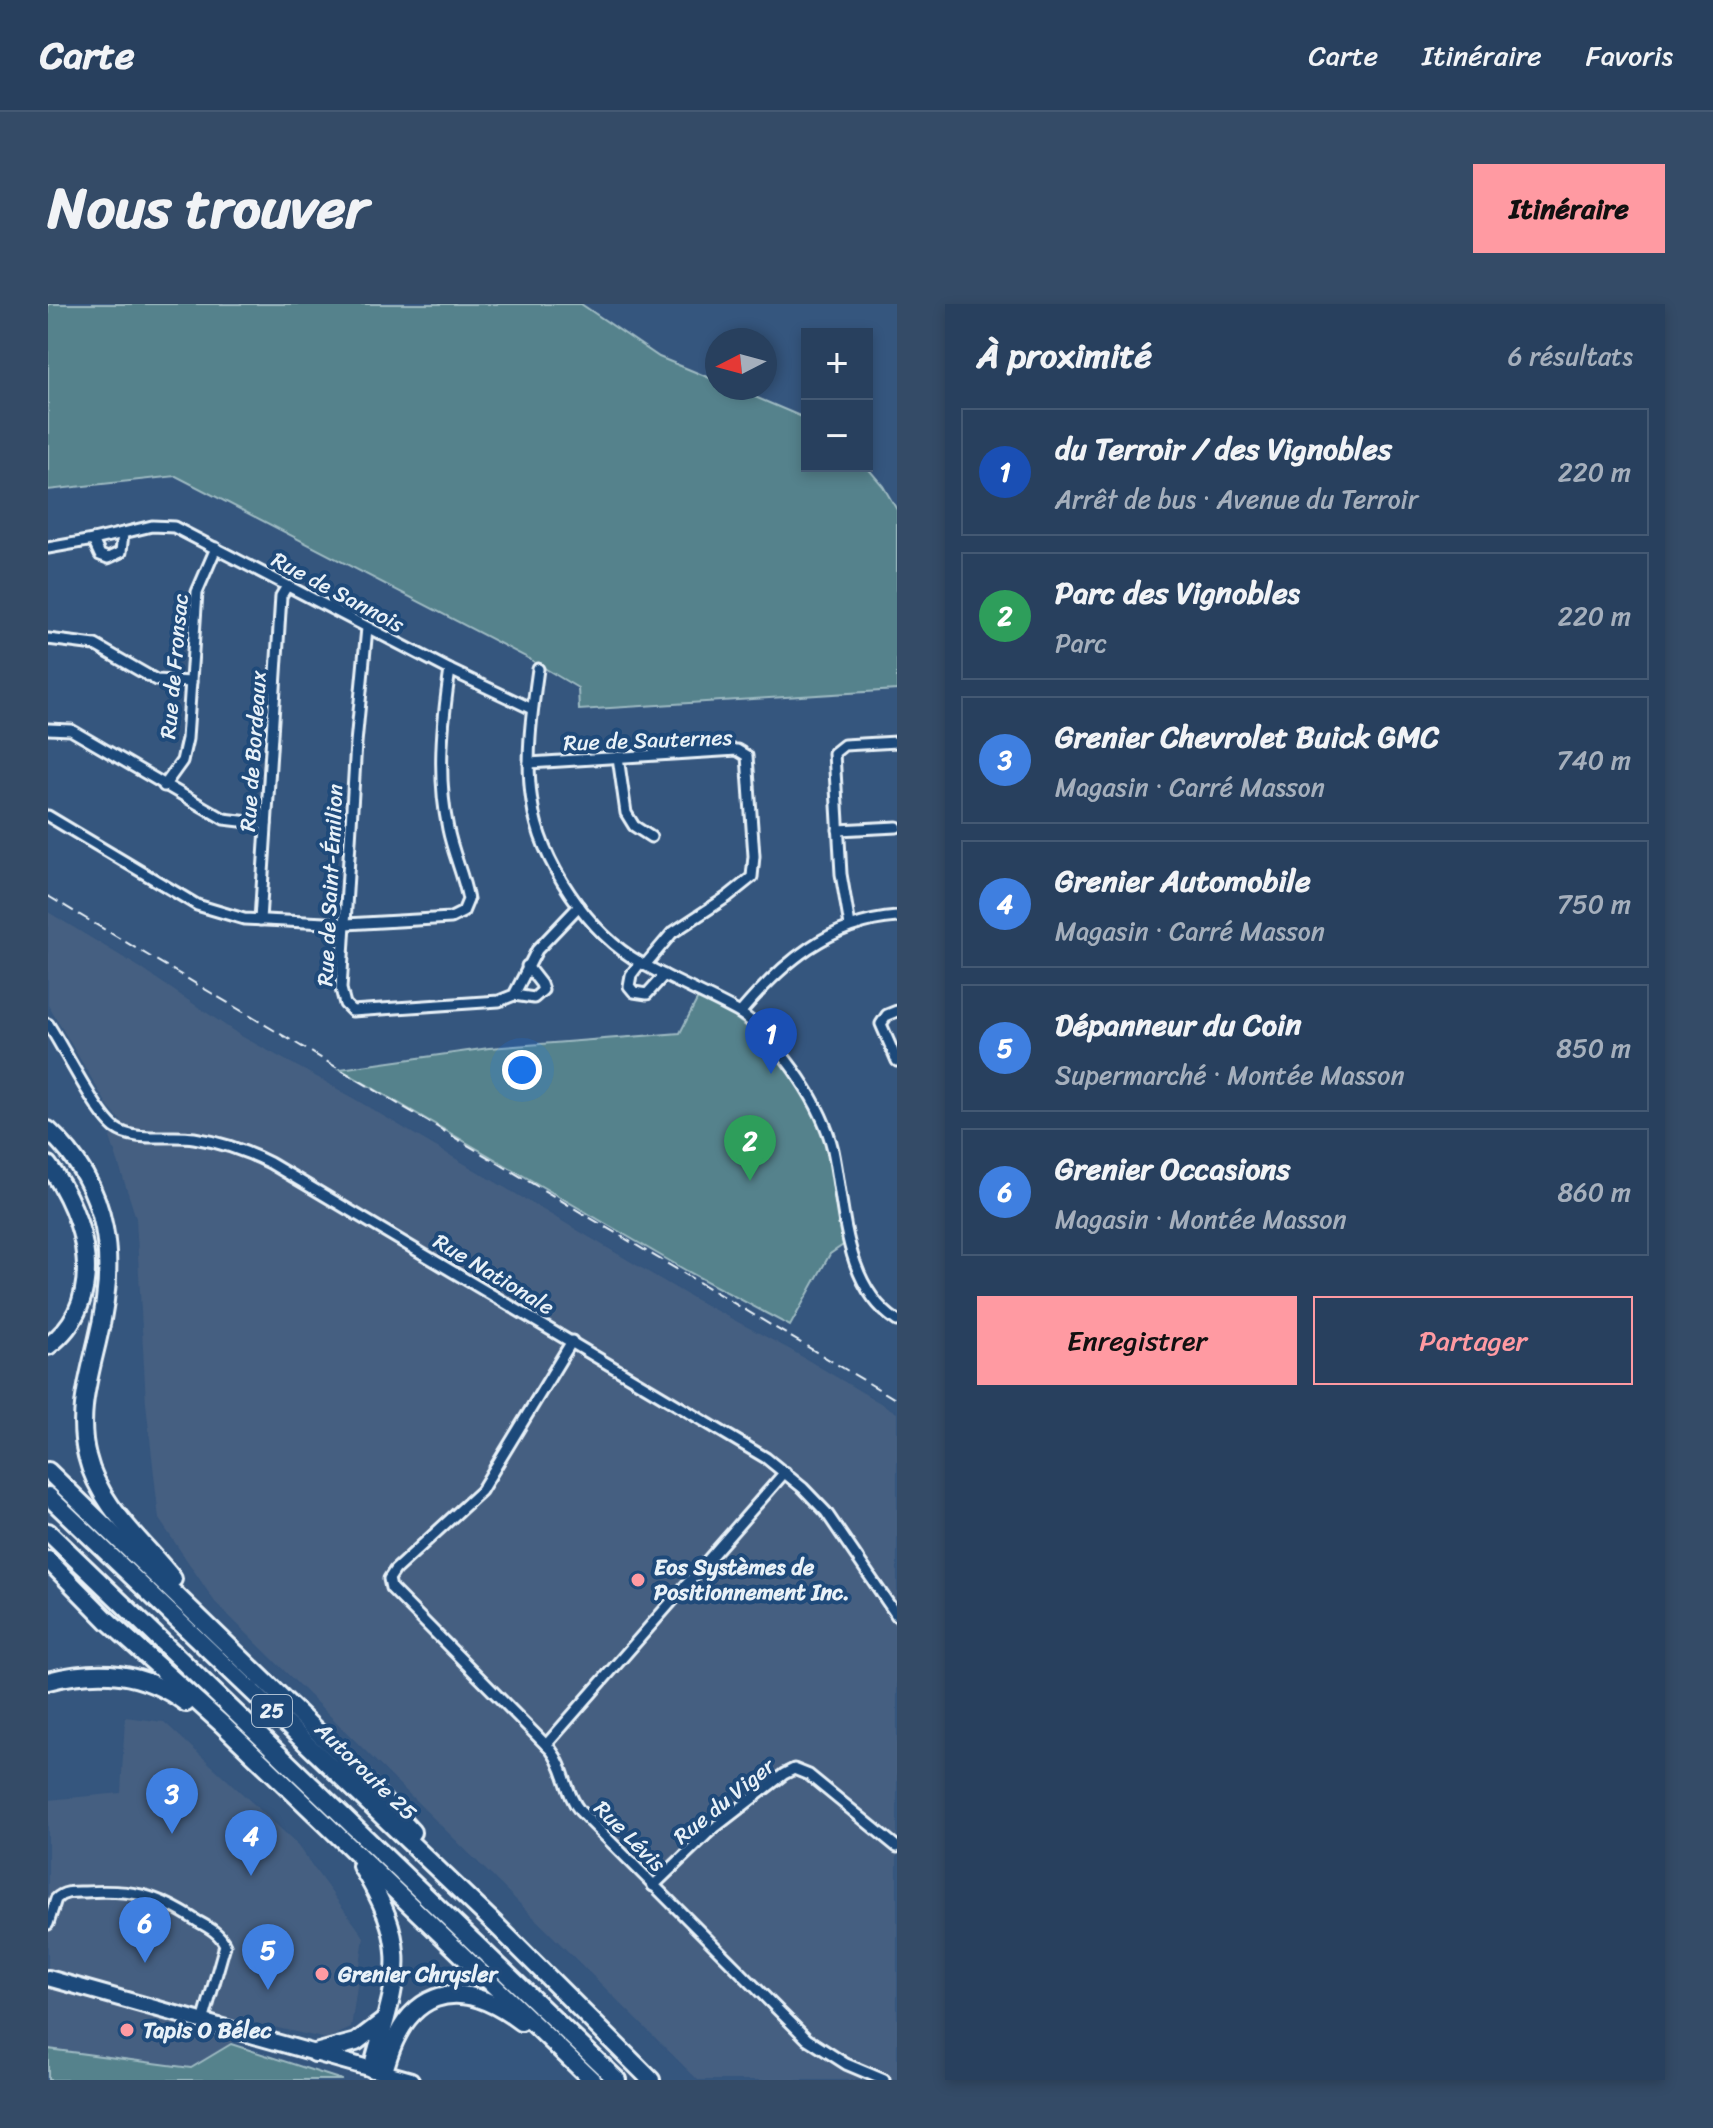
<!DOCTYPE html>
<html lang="fr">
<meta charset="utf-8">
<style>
body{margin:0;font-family:Sriracha,sans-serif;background:#344b67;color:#f1f3f6}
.controls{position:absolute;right:24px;top:24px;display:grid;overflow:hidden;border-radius:0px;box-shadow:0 4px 12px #0003}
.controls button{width:72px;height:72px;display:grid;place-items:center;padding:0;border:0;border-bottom:2px solid #445973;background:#28405e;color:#f1f3f6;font:40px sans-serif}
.compass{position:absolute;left:657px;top:24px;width:72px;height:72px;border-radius:50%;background:#28405e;box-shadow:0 4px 12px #0003;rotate:264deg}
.you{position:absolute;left:474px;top:766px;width:28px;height:28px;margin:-20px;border:6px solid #fff;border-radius:50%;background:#1a73e8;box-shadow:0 0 0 12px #1a73e833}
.badge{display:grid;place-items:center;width:52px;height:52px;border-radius:50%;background:#ff9aa2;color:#fff;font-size:26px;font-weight:700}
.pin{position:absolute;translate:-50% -66px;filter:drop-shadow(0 2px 4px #0008)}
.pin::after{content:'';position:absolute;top:42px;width:28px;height:24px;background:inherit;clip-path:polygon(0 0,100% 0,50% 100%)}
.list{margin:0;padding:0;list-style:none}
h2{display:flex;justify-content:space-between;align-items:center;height:104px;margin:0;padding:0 32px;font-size:34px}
h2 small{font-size:26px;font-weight:400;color:#a5afbc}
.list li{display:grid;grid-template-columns:52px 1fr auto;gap:24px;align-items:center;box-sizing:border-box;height:128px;margin:0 16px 16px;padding:0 16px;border:2px solid #445973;border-radius:0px}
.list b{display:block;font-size:30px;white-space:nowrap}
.list p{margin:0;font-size:26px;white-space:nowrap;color:#a5afbc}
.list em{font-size:26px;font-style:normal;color:#a5afbc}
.actions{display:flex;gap:16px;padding:24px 32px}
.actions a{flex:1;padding:18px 0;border:2px solid #ff9aa2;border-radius:0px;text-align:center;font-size:28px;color:#ff9aa2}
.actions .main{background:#ff9aa2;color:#111}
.map{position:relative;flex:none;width:849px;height:1776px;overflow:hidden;border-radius:0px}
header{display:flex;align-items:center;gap:48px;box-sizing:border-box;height:112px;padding:0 40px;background:#28405e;border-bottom:2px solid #445973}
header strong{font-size:38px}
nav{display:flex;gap:44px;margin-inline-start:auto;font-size:28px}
.intro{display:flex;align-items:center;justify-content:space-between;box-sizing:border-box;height:192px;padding:0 48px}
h1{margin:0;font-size:56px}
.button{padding:20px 36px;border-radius:0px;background:#ff9aa2;color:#111;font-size:28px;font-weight:700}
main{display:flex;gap:48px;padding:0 48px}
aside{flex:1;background:#28405e;border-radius:0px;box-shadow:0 4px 12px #0003}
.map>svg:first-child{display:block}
</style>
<header>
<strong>Carte</strong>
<nav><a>Carte</a><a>Itinéraire</a><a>Favoris</a></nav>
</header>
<div class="intro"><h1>Nous trouver</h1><a class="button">Itinéraire</a></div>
<main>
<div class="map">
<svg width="849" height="1776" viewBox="0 0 849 1776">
<rect width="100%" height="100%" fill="#35567e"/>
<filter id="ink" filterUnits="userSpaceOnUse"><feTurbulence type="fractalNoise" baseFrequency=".0125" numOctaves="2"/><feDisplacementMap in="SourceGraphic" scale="16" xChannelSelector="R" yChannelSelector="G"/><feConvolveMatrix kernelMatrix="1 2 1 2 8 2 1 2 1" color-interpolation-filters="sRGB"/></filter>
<g filter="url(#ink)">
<g fill="#455f81">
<polygon points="0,608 91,663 193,732 276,777 646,995 741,1045 849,1109 849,1776 650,1776 167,1298 111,1215 98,1099 88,914 62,833 73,817 61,804 0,701"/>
<polygon points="77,1413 116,1418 246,1537 316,1633 303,1724 279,1735 189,1715 183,1740 143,1764 0,1745 0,1496 73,1489"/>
</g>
<g fill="#55828c" stroke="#9ebac2" stroke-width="2">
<polygon points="0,0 533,0 611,53 669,77 669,84 686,84 759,115 759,162 818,162 835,182 849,206 849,386 531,406 530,384 476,352 128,172 0,186"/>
<path d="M651,692l35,15 -1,5c16,14 40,28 52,45 39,53 51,117 64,180l-19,13 -40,72 -103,-55 -347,-202 149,-21 191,-15z"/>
<polygon points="183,1740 294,1776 0,1776 0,1745 143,1764"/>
</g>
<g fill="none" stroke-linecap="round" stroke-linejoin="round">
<defs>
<g id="minor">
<polyline points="45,236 75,229"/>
<polyline points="0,244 45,236 52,251 60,254 73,248 75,229 104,222 126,223 402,366 484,405"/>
<polyline points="319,324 308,439 293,685 297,700 304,707 451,697 466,691 489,646 531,602"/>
<polyline points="0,335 47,341 108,376 143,378"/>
<path d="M490,365c-6,43 -13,89 -6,133 8,59 57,132 109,161 32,18 66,32 97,49 20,11 49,47 62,67 14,21 27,46 33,71 12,57 10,135 64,171"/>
<polyline points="0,425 23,426 176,515 218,520"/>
<polyline points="570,453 578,509 586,522 603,533"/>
<polyline points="481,459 689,446 699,452 706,552 704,573 679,593 624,629 597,661"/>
<polyline points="116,482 134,457 139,435 149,288 168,244"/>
<path d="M0,512l149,89 47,14 102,5 105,-6 12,-6 5,-12c-4,-24 -15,-46 -20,-71 -11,-53 -6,-105 2,-159"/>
<polyline points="790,526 849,523"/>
<polyline points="212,616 233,292 239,282"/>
<polyline points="802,622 793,570 786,449 796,441 849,438"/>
<polyline points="592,659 583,671 581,682 586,688 599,690 616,671"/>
<polyline points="466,691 486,694 495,686 493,680 479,662"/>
<polyline points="849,707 839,711 833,720 849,757"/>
<path d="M692,709c42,-50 89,-91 157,-96"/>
<path d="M0,720c15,23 48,89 67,104 20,15 55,6 79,10 26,4 52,13 76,25l496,295 37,30 23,24 71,104"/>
<path d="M524,1037l-91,150 -86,79 -6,9 2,9 160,162c15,19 14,43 29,61l227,228 39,25 38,16"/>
<polyline points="498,1441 737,1168"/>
<polyline points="605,1582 661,1528 736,1470 746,1465 761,1471 849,1543"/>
<path d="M0,1620l8,-25c8,-8 18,-7 29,-7 48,-3 72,3 112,29 11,6 23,12 28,24l-22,77"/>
</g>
<polyline id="primary" points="0,1674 363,1776"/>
<g id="motorway">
<path d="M0,826c64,58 69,133 49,212 -9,38 -20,75 -10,114 12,50 55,84 86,123"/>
<path d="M0,861c39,51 61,136 0,181"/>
<polyline points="0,1167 291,1449 364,1528"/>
<polyline points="0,1192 448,1621 603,1776"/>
<polyline points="0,1228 569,1776"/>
<polyline points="0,1256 59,1316 174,1420 544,1776"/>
<path d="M0,1377c51,-13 95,-10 138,22"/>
<path d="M313,1562c53,85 35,113 11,203"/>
<polyline points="267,1749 308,1738 337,1716"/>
<path d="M336,1768c20,-80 71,-100 137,-50"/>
</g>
</defs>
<use href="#minor" stroke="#e8f1f8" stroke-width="15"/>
<use href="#primary" stroke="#e8f1f8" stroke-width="20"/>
<use href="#motorway" stroke="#e8f1f8" stroke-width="22"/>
<use href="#minor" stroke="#1f4a7a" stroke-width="9"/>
<use href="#primary" stroke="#1f4a7a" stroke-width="14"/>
<use href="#motorway" stroke="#1f4a7a" stroke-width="16"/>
<polyline stroke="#e8f1f8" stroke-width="2" stroke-dasharray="12 6" stroke-linecap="butt" points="0,592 849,1096"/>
</g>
</g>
<g fill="#ff9aa2" stroke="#1f4a7a" stroke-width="3">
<circle cx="590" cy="1276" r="8"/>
<circle cx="274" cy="1670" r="8"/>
<circle cx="79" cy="1726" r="8"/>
</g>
<g text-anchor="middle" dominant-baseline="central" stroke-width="8" stroke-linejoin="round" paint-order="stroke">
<rect fill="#1f4a7a" stroke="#acbfd2" stroke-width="2" x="204" y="1391" width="40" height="32" rx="6"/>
<g font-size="20" font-weight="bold" fill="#e8f1f8">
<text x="224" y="1407">25</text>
</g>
<g font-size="22" fill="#e8f1f8" stroke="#1f4a7a">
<text transform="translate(290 288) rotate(28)">Rue de Sannois</text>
<text transform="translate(126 362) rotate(-85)">Rue de Fronsac</text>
<text transform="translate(600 436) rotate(-2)">Rue de Sauternes</text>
<text transform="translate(205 447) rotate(-86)">Rue de Bordeaux</text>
<text transform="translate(282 581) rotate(-87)">Rue de Saint-Émilion</text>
<text transform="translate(446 970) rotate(31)">Rue Nationale</text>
<text transform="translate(318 1467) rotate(44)">Autoroute 25</text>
<text transform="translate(676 1497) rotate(-39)">Rue du Viger</text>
<text transform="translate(582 1532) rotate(45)">Rue Lévis</text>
</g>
<g font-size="22" font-weight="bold" fill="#e8f1f8" stroke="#1f4a7a" text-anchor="start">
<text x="606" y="1263">Eos Systèmes de<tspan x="606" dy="25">Positionnement Inc.</tspan></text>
<text x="290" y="1670">Grenier Chrysler</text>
<text x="95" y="1726">Tapis O Bélec</text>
</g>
</g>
</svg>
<div class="controls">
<button>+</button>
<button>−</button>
</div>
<svg class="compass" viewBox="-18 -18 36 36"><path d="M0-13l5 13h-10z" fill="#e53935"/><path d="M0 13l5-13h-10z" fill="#a5afbc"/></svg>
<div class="you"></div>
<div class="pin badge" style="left:723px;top:770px;background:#1a4fb4">1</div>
<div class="pin badge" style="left:702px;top:877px;background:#2e9e5b">2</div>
<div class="pin badge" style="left:124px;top:1530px;background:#3f7fe0">3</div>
<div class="pin badge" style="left:203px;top:1572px;background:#3f7fe0">4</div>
<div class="pin badge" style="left:220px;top:1686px;background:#3f7fe0">5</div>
<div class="pin badge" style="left:97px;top:1659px;background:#3f7fe0">6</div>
</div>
<aside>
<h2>À proximité<small>6 résultats</small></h2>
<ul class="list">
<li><span class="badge" style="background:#1a4fb4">1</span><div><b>du Terroir / des Vignobles</b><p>Arrêt de bus · Avenue du Terroir</p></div><em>220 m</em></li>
<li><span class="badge" style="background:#2e9e5b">2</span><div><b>Parc des Vignobles</b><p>Parc</p></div><em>220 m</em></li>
<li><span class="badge" style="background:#3f7fe0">3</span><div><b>Grenier Chevrolet Buick GMC</b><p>Magasin · Carré Masson</p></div><em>740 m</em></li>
<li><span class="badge" style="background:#3f7fe0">4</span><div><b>Grenier Automobile</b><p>Magasin · Carré Masson</p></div><em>750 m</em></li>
<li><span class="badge" style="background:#3f7fe0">5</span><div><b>Dépanneur du Coin</b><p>Supermarché · Montée Masson</p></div><em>850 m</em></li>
<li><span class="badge" style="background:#3f7fe0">6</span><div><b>Grenier Occasions</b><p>Magasin · Montée Masson</p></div><em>860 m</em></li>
</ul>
<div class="actions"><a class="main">Enregistrer</a><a>Partager</a></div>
</aside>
</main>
